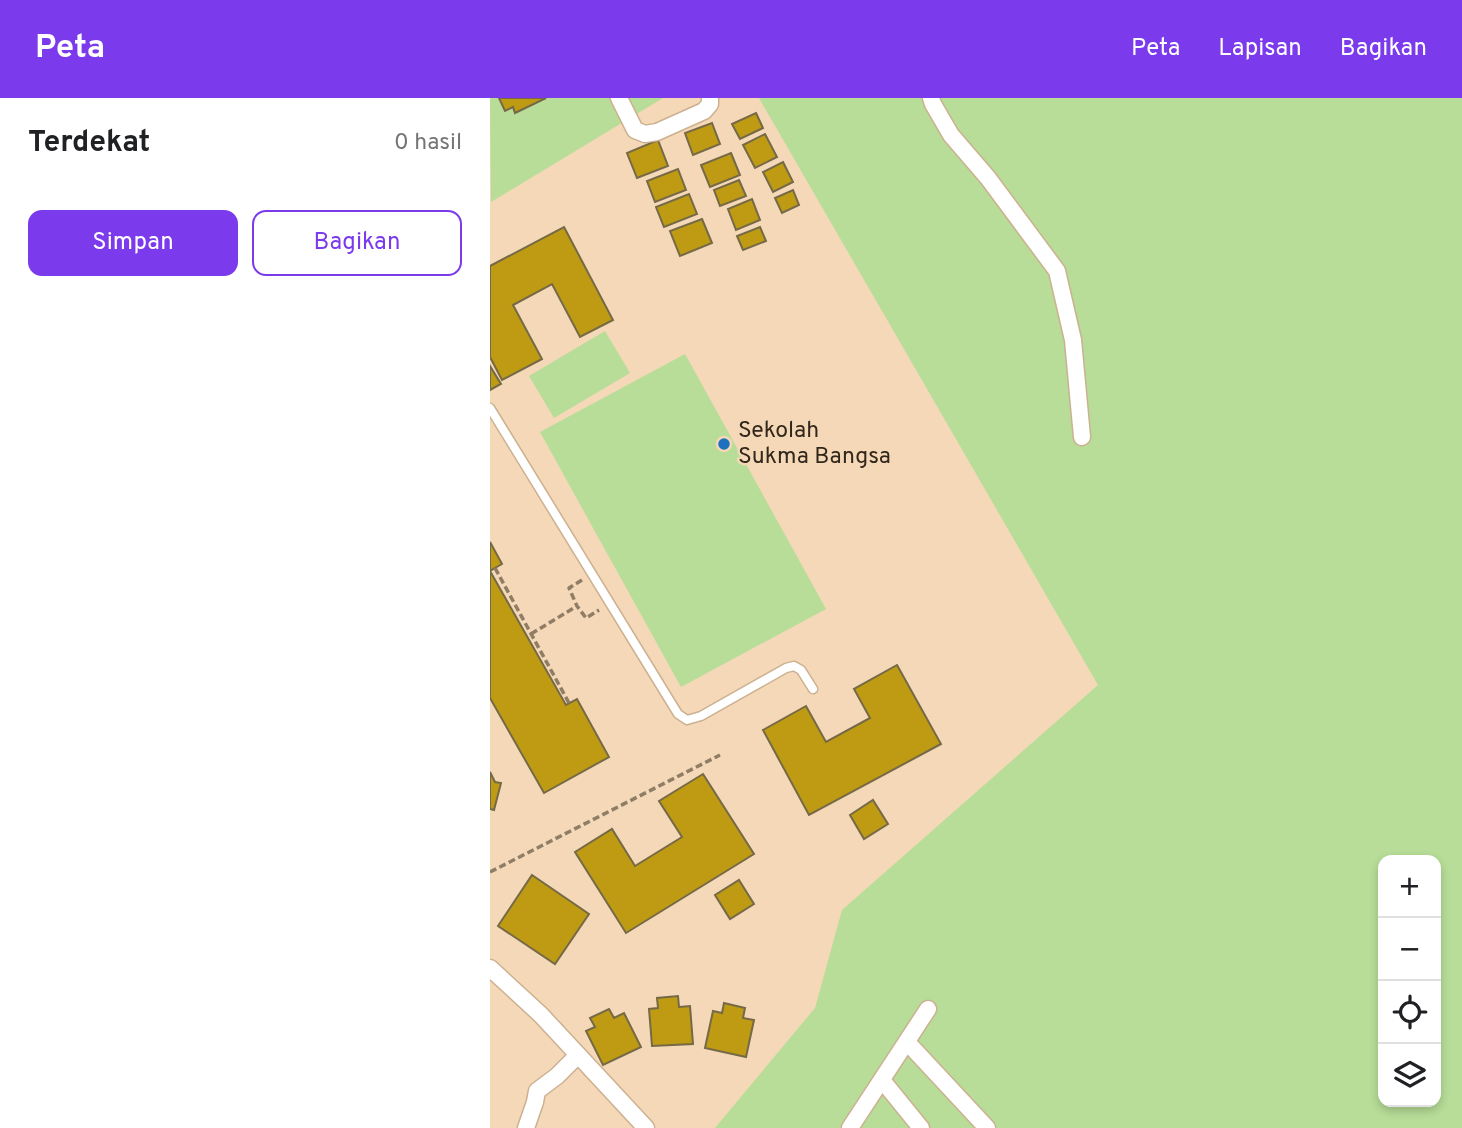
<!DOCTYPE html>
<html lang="id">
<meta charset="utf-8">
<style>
body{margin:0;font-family:Overpass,sans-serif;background:#f2f2f2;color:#202124}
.controls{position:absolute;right:21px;bottom:21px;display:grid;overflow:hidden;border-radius:14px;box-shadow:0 4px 10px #0003}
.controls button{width:63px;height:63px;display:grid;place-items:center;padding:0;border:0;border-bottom:2px solid #e0e0e0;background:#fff;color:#202124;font:35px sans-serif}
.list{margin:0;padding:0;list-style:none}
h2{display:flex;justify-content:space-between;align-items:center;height:91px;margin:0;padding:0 28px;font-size:30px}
h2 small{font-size:23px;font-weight:400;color:#757577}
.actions{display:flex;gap:14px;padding:21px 28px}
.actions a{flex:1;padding:16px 0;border:2px solid #7c3aed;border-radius:14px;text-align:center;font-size:24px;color:#7c3aed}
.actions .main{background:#7c3aed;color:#fff}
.icon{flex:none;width:38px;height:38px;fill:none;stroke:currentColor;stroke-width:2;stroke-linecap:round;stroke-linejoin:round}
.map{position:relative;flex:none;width:972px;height:1030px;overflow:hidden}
header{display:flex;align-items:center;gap:42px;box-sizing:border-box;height:98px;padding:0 35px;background:#7c3aed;color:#fff}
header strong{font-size:33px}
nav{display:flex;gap:38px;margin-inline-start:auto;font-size:24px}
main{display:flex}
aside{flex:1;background:#fff}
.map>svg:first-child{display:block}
</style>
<header>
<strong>Peta</strong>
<nav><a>Peta</a><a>Lapisan</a><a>Bagikan</a></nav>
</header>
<main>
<aside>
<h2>Terdekat<small>0 hasil</small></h2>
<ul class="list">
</ul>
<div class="actions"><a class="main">Simpan</a><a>Bagikan</a></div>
</aside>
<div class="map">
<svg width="972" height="1030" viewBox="0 0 972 1030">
<rect width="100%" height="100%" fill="#f4d8b7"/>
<g fill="#b7dd98" fill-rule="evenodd">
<polygon points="0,0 173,0 1,104"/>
<path d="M269,0h703v1030h-747l100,-120 27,-98 256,-225zM893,762h53v242h-53z"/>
<polygon points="115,233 140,275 64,320 39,278"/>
<polygon points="195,256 336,511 191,589 50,334"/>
</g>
<g fill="#bf9b14" stroke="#756946" stroke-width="2">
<polygon points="9,0 56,0 25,15 23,9 15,13"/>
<polygon points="266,15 273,30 250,41 242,26"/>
<polygon points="222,25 230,46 203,57 195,35"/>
<polygon points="275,36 287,59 265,70 253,47"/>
<polygon points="168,42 178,68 147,80 137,55"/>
<polygon points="241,55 250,77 220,89 211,67"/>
<polygon points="293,64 303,84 283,94 273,74"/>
<polygon points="188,71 196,92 165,104 157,83"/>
<polygon points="249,82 256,98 230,108 224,92"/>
<polygon points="303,92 309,107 292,115 285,100"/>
<polygon points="199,96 207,116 174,129 166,109"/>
<polygon points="262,101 270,122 246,132 238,111"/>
<polygon points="212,121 222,145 190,158 180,133"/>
<polygon points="74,129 123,222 90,239 62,186 23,207 52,261 12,282 0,259 0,168"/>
<polygon points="270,129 276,143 253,152 247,138"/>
<polygon points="0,268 11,286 0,292"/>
<polygon points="0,444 12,466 0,473 76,607 87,601 119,659 54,695 0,600"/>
<polygon points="407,567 451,646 319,717 273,632 316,608 336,644 380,620 364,591"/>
<polygon points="0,674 5,684 11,685 4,712 0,711"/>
<polygon points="213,676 264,756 136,835 85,754 122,731 145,768 192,739 169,703"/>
<polygon points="383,702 398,726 374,741 360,717"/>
<polygon points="42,777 99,816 65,866 8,828"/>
<polygon points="249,782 264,806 240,821 225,797"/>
<polygon points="188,898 189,909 200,908 203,946 162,948 159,911 168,910 167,900"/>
<polygon points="234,905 255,910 253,920 264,922 256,959 215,950 223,913 232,915"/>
<polygon points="119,911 124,920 134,915 151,949 113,967 96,933 105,929 100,920"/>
</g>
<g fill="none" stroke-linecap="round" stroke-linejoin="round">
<defs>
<polyline id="lane" points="0,310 188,616 197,622 211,618 296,570 304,568 311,572 323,591"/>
<g id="street">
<polyline points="129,0 145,32 155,36 167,34 214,13 220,6 220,0"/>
<polyline points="441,0 443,6 461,37 498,80 567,173 583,242 592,339"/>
<polyline points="0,870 51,917 156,1030"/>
<polyline points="417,944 497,1030"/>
<polyline points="392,982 431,1030"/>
<polyline points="36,1030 45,1004 47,993 67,978 88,957"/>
<polyline points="360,1030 438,911"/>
</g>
</defs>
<use href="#lane" stroke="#ccb191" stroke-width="11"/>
<use href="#street" stroke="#ccb191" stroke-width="19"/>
<g stroke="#907d66" stroke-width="3.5" stroke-dasharray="7 3.5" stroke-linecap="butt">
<polyline points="5,470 79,605"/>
<polyline points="92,482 79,490 87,508 96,520 109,512"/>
<polyline points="41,536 87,508"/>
<polyline points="0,774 230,657"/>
</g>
<use href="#lane" stroke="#fff" stroke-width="8"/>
<use href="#street" stroke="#fff" stroke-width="16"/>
</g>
<circle fill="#1c70be" stroke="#f4d8b7" stroke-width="2.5" cx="234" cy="346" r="7"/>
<g text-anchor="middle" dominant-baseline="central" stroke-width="5" stroke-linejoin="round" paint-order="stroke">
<g font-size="23" fill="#32271b" stroke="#f4d8b7" text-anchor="start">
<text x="248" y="333">Sekolah<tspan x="248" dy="26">Sukma Bangsa</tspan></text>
</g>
</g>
</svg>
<div class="controls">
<button>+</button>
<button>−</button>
<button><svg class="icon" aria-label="locate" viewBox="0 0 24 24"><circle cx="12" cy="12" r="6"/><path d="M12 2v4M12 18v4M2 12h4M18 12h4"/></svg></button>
<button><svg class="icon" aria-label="layers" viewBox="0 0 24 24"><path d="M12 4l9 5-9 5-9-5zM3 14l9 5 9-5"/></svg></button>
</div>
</div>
</main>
